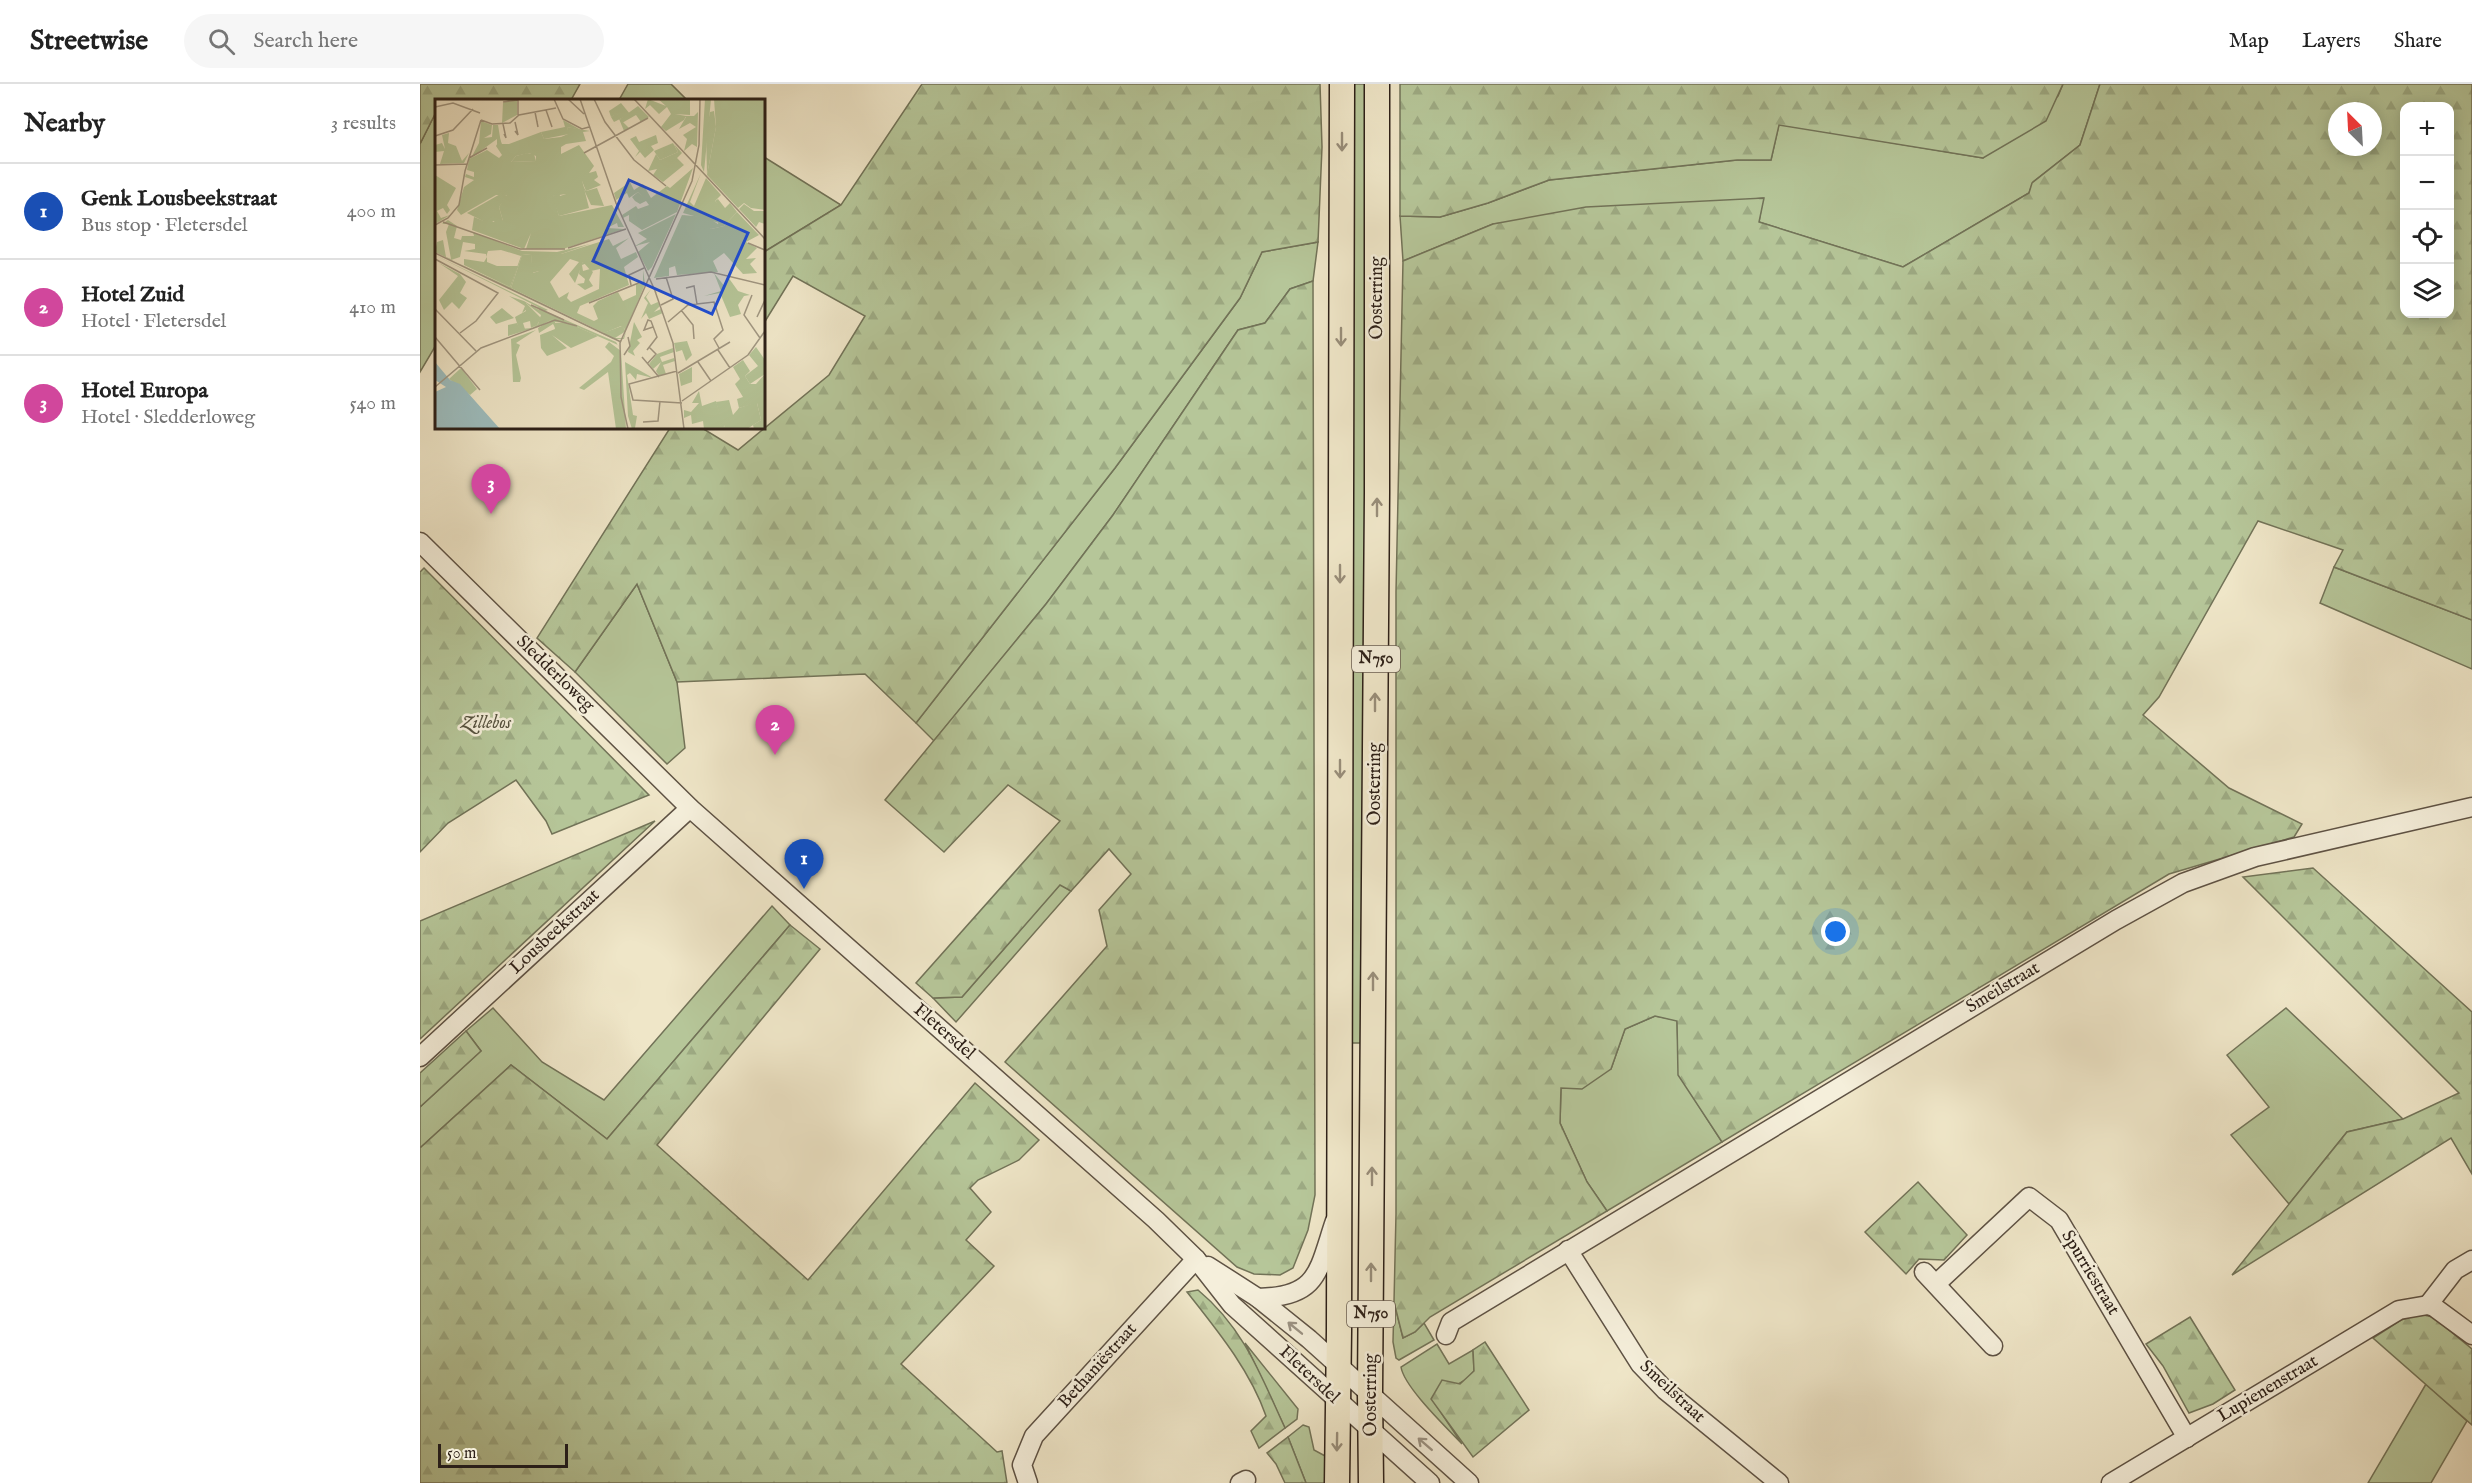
<!DOCTYPE html>
<meta charset="utf-8">
<style>
body{margin:0;font-family:"IM FELL English",serif;background:#f6f6f6;color:#222}
.controls{position:absolute;right:18px;top:18px;display:grid;overflow:hidden;border-radius:12px;box-shadow:0 3px 15px #0003}
.controls button{width:54px;height:54px;display:grid;place-items:center;padding:0;border:0;border-bottom:2px solid #e0e0e0;background:#fff;color:#222;font:30px sans-serif}
.compass{position:absolute;left:1908px;top:18px;width:54px;height:54px;border-radius:50%;background:#fff;box-shadow:0 3px 15px #0003;rotate:336deg}
.scale{position:absolute;left:18px;bottom:15px;width:130px;box-sizing:border-box;padding-left:6px;border:3px solid #2d2018;border-top:0;font-size:16px;line-height:21px;white-space:nowrap;color:#2d2018;-webkit-text-stroke:4px #f5efdb;paint-order:stroke}
.you{position:absolute;left:1416px;top:848px;width:21px;height:21px;margin:-15px;border:4px solid #fff;border-radius:50%;background:#1a73e8;box-shadow:0 0 0 9px #1a73e833}
.badge{display:grid;place-items:center;width:39px;height:39px;border-radius:50%;background:#8f2418;color:#fff;font-size:20px;font-weight:700}
.pin{position:absolute;translate:-50% -50px;filter:drop-shadow(0 2px 3px #0008)}
.pin::after{content:'';position:absolute;top:32px;width:21px;height:18px;background:inherit;clip-path:polygon(0 0,100% 0,50% 100%)}
.list{margin:0;padding:0;list-style:none}
h2{display:flex;justify-content:space-between;align-items:center;height:78px;margin:0;padding:0 24px;font-size:26px}
h2 small{font-size:20px;font-weight:400;color:#767676}
.list li{display:grid;grid-template-columns:39px 1fr auto;gap:18px;align-items:center;box-sizing:border-box;height:96px;padding:0 24px;border-top:2px solid #e0e0e0}
.list b{display:block;font-size:22px;white-space:nowrap}
.list p{margin:0;font-size:20px;white-space:nowrap;color:#767676}
.list em{font-size:20px;font-style:normal;color:#767676}
.icon{flex:none;width:33px;height:33px;fill:none;stroke:currentColor;stroke-width:2;stroke-linecap:round;stroke-linejoin:round}
.map{position:relative;flex:none;width:2052px;height:1399px;overflow:hidden}
header{display:flex;align-items:center;gap:36px;box-sizing:border-box;height:84px;padding:0 30px;background:#fff;border-bottom:2px solid #e0e0e0}
header strong{font-size:28px}
nav{display:flex;gap:33px;margin-inline-start:auto;font-size:21px}
.search{width:420px;height:54px;background:#f6f6f6;display:flex;align-items:center;gap:15px;box-sizing:border-box;padding:0 21px;border-radius:33px;color:#767676;font-size:22px}
main{display:flex}
aside{flex:1;background:#fff}
.map>svg:first-child{display:block}
</style>
<header>
<strong>Streetwise</strong>
<div class="search"><svg class="icon" aria-label="search" viewBox="0 0 24 24"><circle cx="10" cy="10" r="6"/><path d="M15 15l6 6"/></svg>Search here</div>
<nav><a>Map</a><a>Layers</a><a>Share</a></nav>
</header>
<main>
<aside>
<h2>Nearby<small>3 results</small></h2>
<ul class="list">
<li><span class="badge" style="background:#1a4fb4">1</span><div><b>Genk Lousbeekstraat</b><p>Bus stop · Fletersdel</p></div><em>400 m</em></li>
<li><span class="badge" style="background:#d1479c">2</span><div><b>Hotel Zuid</b><p>Hotel · Fletersdel</p></div><em>410 m</em></li>
<li><span class="badge" style="background:#d1479c">3</span><div><b>Hotel Europa</b><p>Hotel · Sledderloweg</p></div><em>540 m</em></li>
</ul>
</aside>
<div class="map">
<svg width="2052" height="1399" viewBox="0 0 2052 1399">
<defs>
<pattern id="forest-firs" width="22" height="20" patternUnits="userSpaceOnUse" patternTransform="scale(1.5)"><rect width="22" height="20" fill="#b6c699"/><path d="M5 1l3.5 6h-7zM16 11l3.5 6h-7z" fill="#9daa83"/></pattern>
</defs>
<rect width="100%" height="100%" fill="#efe6c8"/>
<filter id="stains"><feTurbulence type="fractalNoise" baseFrequency=".00333" numOctaves="4"/><feColorMatrix values="0 0 0 0 .2 0 0 0 0 .09 0 0 0 0 .02 0 0 0 .5 -.17"/></filter>
<radialGradient id="worn" r=".72"><stop offset=".6" stop-color="#630" stop-opacity="0"/><stop offset="1" stop-color="#630" stop-opacity=".3"/></radialGradient>
<g fill="#b6c699" stroke="#727358" stroke-width="1.5">
<polygon points="208,0 251,0 265,14 264,16 199,16"/>
<polygon points="932,0 948,0 944,959 929,959"/>
<polygon points="1643,0 1680,0 1660,61 1613,98 1609,109 1483,183 1339,138 1343,114 1073,140 983,177 980,132 1020,133 1068,119 1129,96 1317,76 1351,76 1359,40 1563,74 1638,12"/>
<polygon points="16,28 16,261 0,288 0,60"/>
<polygon points="344,73 421,121 344,168"/>
<polygon points="898,158 893,197 870,205 845,239 818,246 693,431 626,520 514,657 496,639 695,384 820,214 842,168"/>
<polygon points="1914,483 2052,536 2052,585 1900,519"/>
<polygon points="217,500 257,598 265,664 247,680 155,588"/>
<polygon points="640,800 651,807 536,938 513,914 542,913"/>
<polygon points="352,822 370,841 187,1055 91,981 0,1064 0,1023 61,967 46,947 73,924 122,978 184,1016"/>
<polygon points="1866,924 1983,1035 1927,1048 1869,1120 1811,1051 1849,1023 1807,971"/>
<polygon points="1235,932 1257,936 1259,991 1302,1058 1187,1127 1167,1098 1140,1039 1141,1004 1191,985 1205,945"/>
<polygon points="974,1218 983,1254 995,1248 1004,1239 1014,1256 979,1276 976,1274 973,1258"/>
<polygon points="825,1259 878,1325 877,1335 865,1344"/>
<path d="M1017,1260l12,20 24,-14 1,21 -7,8 -35,20 30,45c-15,-16 -58,-57 -61,-77z"/>
<polygon points="2006,1300 2047,1337 2011,1399 1948,1399"/>
<polygon points="883,1341 889,1343 894,1366 907,1373 906,1397 904,1399 886,1399 868,1353"/>
</g>
<g fill="url(#forest-firs)" stroke="#727358" stroke-width="1.5" fill-rule="evenodd">
<polygon points="0,0 160,0 151,16 16,16 16,28 0,60"/>
<polygon points="502,0 900,0 902,63 898,158 842,168 820,214 695,384 496,639 445,590 257,598 217,500 155,588 117,554 250,344 282,344 318,366 409,291 445,232 373,192 344,239 344,168 421,121"/>
<polygon points="980,0 1643,0 1626,37 1563,74 1359,41 1351,76 1317,76 1129,96 1068,119 1020,133 980,132"/>
<path d="M1680,0h372v536l-138,-53 9,-17 -85,-29 -99,176 -16,18 86,73 73,36 -8,13 -125,37 -447,268 -44,-67 -1,-54 -22,-5 -30,13 -14,40 -29,20 -21,-1 -1,35 27,59 20,29 -177,106 -15,15 -12,6 -9,-36 2,-88v-622l7,-331 90,-37 93,-17 178,-9 -5,24 144,45 126,-74 3,-10 48,-38zM1984,22h46v208h-46zM1917,27h36v36h-36z"/>
<polygon points="893,197 895,1111 888,1146 873,1184 860,1191 834,1190 817,1183 585,978 687,862 679,826 711,790 689,765 651,807 640,801 542,913 513,914 496,899 640,737 588,701 524,768 465,716 626,520 693,431 818,246 845,239 870,205"/>
<polygon points="4,484 229,711 132,750 126,737 96,696 28,739 0,768 0,488"/>
<polygon points="235,737 0,955 0,837"/>
<polygon points="1893,784 2052,928 2052,1090 2031,1054 1812,1191 1927,1048 1983,1035 2039,1009 1823,793"/>
<polygon points="370,841 400,865 237,1061 388,1196 555,999 619,1056 599,1076 558,1096 550,1104 571,1128 546,1156 574,1182 481,1280 577,1368 582,1367 587,1399 0,1399 0,1064 91,981 187,1055"/>
<polygon points="46,947 61,967 0,1023 0,989"/>
<polygon points="1498,1098 1547,1151 1524,1176 1499,1175 1486,1190 1445,1148"/>
<path d="M778,1206c46,38 63,86 87,138l-26,20 -8,-17 15,-15c-16,-46 -49,-86 -79,-124z"/>
<polygon points="1999,1230 2013,1233 2052,1265 2052,1341 1953,1254 1981,1236"/>
<polygon points="1770,1233 1815,1306 1793,1320 1769,1329 1743,1282 1726,1260"/>
<polygon points="1065,1258 1109,1326 1053,1373 1011,1315 1022,1296 1040,1300 1054,1287 1053,1266"/>
<polygon points="868,1353 886,1399 865,1399 856,1380 847,1369"/>
</g>
<g fill="none" stroke-linecap="round" stroke-linejoin="round">
<defs>
<g id="minor">
<polyline points="0,458 270,724 736,1136 776,1175 812,1221 1010,1399"/>
<polyline points="0,973 270,724"/>
<polyline points="1148,1166 1220,1280 1245,1306 1359,1399"/>
<polyline points="788,1182 838,1214 889,1255 1049,1399"/>
<polyline points="1504,1188 1573,1262"/>
<polyline points="1516,1200 1609,1113 1639,1136 1767,1354"/>
<path d="M838,1214c61,-1 60,-27 77,-77"/>
<polyline points="2008,1221 2035,1186 2052,1176"/>
<polyline points="1026,1251 1031,1238 1696,836 1763,799 1835,773 2052,723"/>
<polyline points="608,1399 602,1381 614,1352 776,1175"/>
<polyline points="820,1399 826,1396"/>
<polyline points="1691,1399 1979,1226 2008,1221 2014,1223 2052,1251"/>
</g>
<g id="major">
<polyline points="917,1399 919,1247 922,0"/>
<polyline points="951,1399 950,1309 957,409 957,0"/>
</g>
</defs>
<use href="#minor" stroke="#5e5244" stroke-width="21"/>
<use href="#major" stroke="#2d2018" stroke-width="27"/>
<use href="#minor" stroke="#f5efdb" stroke-width="18"/>
<use href="#major" stroke="#efe6c8" stroke-width="24"/>
</g>
<defs><path id="oneway-shaft" d="M-6 0H5M1.5-3L5.5 0L1.5 3" fill="none" stroke-width="1.6" stroke-linecap="round" stroke-linejoin="round" transform="scale(1.5)"/></defs>
<g stroke="#988d79">
<use href="#oneway-shaft" transform="translate(922 58) rotate(90)"/>
<use href="#oneway-shaft" transform="translate(921 253) rotate(90)"/>
<use href="#oneway-shaft" transform="translate(957 423) rotate(-90)"/>
<use href="#oneway-shaft" transform="translate(920 490) rotate(90)"/>
<use href="#oneway-shaft" transform="translate(955 618) rotate(-90)"/>
<use href="#oneway-shaft" transform="translate(920 685) rotate(90)"/>
<use href="#oneway-shaft" transform="translate(953 897) rotate(-90)"/>
<use href="#oneway-shaft" transform="translate(952 1092) rotate(-90)"/>
<use href="#oneway-shaft" transform="translate(951 1188) rotate(-90)"/>
<use href="#oneway-shaft" transform="translate(917 1358) rotate(91)"/>
</g>
<g stroke="#9b9283">
<use href="#oneway-shaft" transform="translate(875 1244) rotate(-141)"/>
<use href="#oneway-shaft" transform="translate(1005 1360) rotate(-139)"/>
</g>
<g text-anchor="middle" dominant-baseline="central" stroke-width="5" stroke-linejoin="round" paint-order="stroke">
<g fill="#f5efdb" stroke="#695e52" stroke-width="1.5">
<rect x="932" y="562" width="48" height="26" rx="4.5"/>
<rect x="927" y="1217" width="48" height="26" rx="4.5"/>
</g>
<g font-size="16" font-weight="bold" fill="#2d2018">
<text x="956" y="575">N750</text>
<text x="951" y="1230">N750</text>
</g>
<g font-size="18" fill="#2d2018" stroke="#f5efdb">
<text transform="translate(957 214) rotate(-90)">Oosterring</text>
<text transform="translate(135 590) rotate(44)">Sledderloweg</text>
<text transform="translate(955 700) rotate(-90)">Oosterring</text>
<text transform="translate(135 848) rotate(-43)">Lousbeekstraat</text>
<text transform="translate(1583 904) rotate(-31)">Smeilstraat</text>
<text transform="translate(524 948) rotate(41)">Fletersdel</text>
<text transform="translate(1670 1189) rotate(59)">Spurriestraat</text>
<text transform="translate(678 1282) rotate(-48)">Bethaniëstraat</text>
<text transform="translate(889 1291) rotate(43)">Fletersdel</text>
<text transform="translate(1848 1305) rotate(-31)">Lupienenstraat</text>
<text transform="translate(1252 1308) rotate(43)">Smeilstraat</text>
<text transform="translate(951 1311) rotate(-90)">Oosterring</text>
</g>
<g font-size="18" font-style="italic" fill="#56523f" stroke="#f5efdb">
<text x="66" y="639">Zillebos</text>
</g>
</g>
<g transform="translate(15 15)">
<rect width="330" height="330" fill="#efe6c8"/>
<path d="M75,0h7v16l-15,8 1,-20zM213,0l18,7 -8,-7h32v16l-15,-1 11,2 -2,4 -18,11 -5,-4 10,-13 -4,-7 -8,7 -9,-9 -5,4zM203,7l11,11 -8,5 -5,-7 -14,8 -2,-4 -6,3 -3,-5 6,-4 3,6zM279,12l2,16 -9,48 -1,-43 4,-20zM128,21l18,10 -14,-3 2,7 -25,5 -3,-7 24,-5zM46,22l11,4 -1,9 -7,4 8,-1 1,-12h5l3,18 -4,1v-5l-26,19 8,-15zM221,36l2,8 -7,3 3,4 -9,8 -5,-6 -5,5 4,-6 -9,-12 6,-3 3,6zM238,44l5,9 -18,8 -6,-9zM92,54l7,1 2,7 -25,1 5,-6zM0,76l21,13 -9,17 3,5 -3,4 -4,-6 -6,3 4,7 9,-3 -15,9zM145,82l6,10 11,-3 7,18 -13,-1zM195,83l4,8 9,-6 8,14 -7,1 -6,-7 -9,6 -2,-5 -11,7 -2,-7zM67,94l5,3 -8,11 4,14h-20l-16,-8zM283,100l7,9 5,-5 7,9 -13,14 -13,3 -29,-14 25,2 11,7 3,-15 -6,-8zM13,121l9,6 -3,12 7,2 1,-4h12l-1,-4 49,19 35,1 33,-8 -29,10h-22v17l-7,2 -1,-19 -9,1 -11,33 92,45 19,-7 4,5 -11,7h8l3,-6 -2,7h-11l-178,-87 2,-10 6,-2 3,17 5,2 -5,-27 3,-8h-7zM28,143l12,2v5l-11,2 22,3v3l2,-6 13,-1 20,6 -11,31 -59,-27 9,-3zM0,156l113,55 -3,1 71,31 6,10 -4,-7 -52,-23h-11l1,7 -3,-5 -14,9 -1,-5 15,-9 -13,7 -32,10v-11l9,-2 3,6 12,-1 6,-4 3,-9 -15,-12v7l-4,3 3,-7 -16,-10 15,5 15,9 -1,-3zM148,163l4,1 -5,2 1,6 7,-2 3,3 -4,8 4,6 -8,4 -8,-6 7,-1 1,-4 -6,-5 1,-7zM4,164l21,11 6,8 -6,11 7,5 -8,11 -7,-7 -8,8 -5,-10 19,-24zM67,209l12,10 -18,6 -6,-7zM101,231l-20,13 4,2 -4,10 5,23 -1,4h-7l-2,-43zM252,242l5,14 -6,6 -4,-11 -6,2 -2,-9zM321,248l9,13v14l-15,10 -5,-8 13,-10 -9,-11zM238,249l1,4 -14,5 2,5 12,-4 1,3 -12,4 3,9 -7,2 -3,-5 5,-9 -8,7 -4,-5 8,-10zM257,268v15l-11,4 -2,-12zM264,292l3,15 14,-5 8,26 3,-7 7,-1 5,-11 15,-5h3l4,17 -14,9h-43l-1,-8 -11,3 -1,-9 -7,3v-8l7,2 8,-9h-7z" fill="#b6c699" fill-rule="evenodd"/>
<path d="M270,0h6l-7,73 -3,-7zM279,0h51v111l-14,-2 -7,-5 -6,5 -31,-33 9,-48zM186,4l9,11 -10,5 9,9 -5,3 -7,-17 -6,3 -2,-6zM263,13l-1,35 -5,-3 -8,7 3,-12 -4,-4 13,-8 -6,-4 -11,6 7,-12 -6,-1h14zM132,28l23,4 -7,1 3,9 -20,3 -5,3v7l18,-9 15,21 -5,7 7,-2 2,6 -4,3 7,5 -15,6 -4,-10 -16,13 -13,2 6,20 53,-11 12,22h-6l-1,-4 -10,5 17,1 -61,20h-37l5,-16 -7,16 -52,-19 2,-13 10,4 7,-4 2,5 7,-4 3,3 -4,-14 3,-5h-6l11,-7h-11l-35,20 -4,-5 7,-23 10,-7 -9,-3 1,-3 8,3v-5l-7,-2 2,-11 18,-9 12,8 3,-3 -6,-9 4,-7 2,5h7l32,-12 3,7 17,-2 7,-3zM94,54l7,3v5l-25,1 5,-6zM14,34l-1,10 8,3 6,15 7,-8 -5,10 -24,1 4,-13 -9,1v-7l7,-2 3,6 -3,-14zM239,45l8,9 -5,5 7,7 -21,17 -10,-7 4,-6 -9,2 8,-17 4,6 18,-8zM258,69l-16,44 -35,18 -13,-9v-6l-6,3 -1,-3 14,-9 2,3 11,-4 -3,-4 -6,3 -5,-3 -3,-4 6,-5 6,6h7l16,-12 3,2zM266,74l-11,29 4,4 12,-28 15,17 -6,6 15,15 -7,8 -40,-11zM309,105l10,7h11v13l-6,-2 -3,5 -17,-18zM302,113l22,23 -13,7 11,6 -11,11 10,-1 -6,6 7,9 -14,1 -19,-21 -11,8 5,11 -41,3 -2,-9 -6,2v8l-15,2 28,-63 22,6 7,8 13,-3zM241,115l-24,53 -4,4 -10,-19 12,-10 -15,4 12,-7 -9,-6zM194,139l-13,10 5,11 15,-7 2,5 -14,10 5,18 -49,21 -3,7 17,8 4,-2 -5,-13 5,-5 20,-9 5,9 13,-6v-11h7v-14l2,14 -19,46 -5,-4 -17,7 -93,-45 11,-33 9,-1 2,19 6,-2v-17h22l48,-15 4,7zM135,160l9,3 -10,12 6,9 8,-21 8,9 9,-2 -1,20 -28,13 -4,-4 2,-6 -10,6 -9,-16zM52,158v5l10,4h21l-8,21 -46,-22v-6l20,3zM279,174l11,14 3,-10 10,14 12,4 -6,1 -6,9 3,9 -11,3 -10,-24 -16,3 17,-5zM216,190l-5,8 5,8 7,-3 2,4 -6,6 7,-3 2,4 -14,6 -3,-6 -5,6 7,-16 -4,-5zM91,204l15,15 -4,7 -6,3 -1,-7 -7,2 2,6h-6l-4,-12 11,-6zM131,223l32,14 -27,12 -19,-13 15,13 -20,8 -6,-8 -1,-13 15,-6 -1,-6zM199,223l8,15 -5,3 3,3 -7,8 2,5 -7,-4zM174,243l12,9 5,78h-10l-8,-57 -24,18 -5,-2 32,-26 3,-6 -9,-9zM308,261l7,11 -5,5 5,8h6l9,-10v55h-11l-1,-4 8,-5 -4,-17 -18,5 4,15 -7,1 -2,-5 -11,8 -7,-25 13,-2 4,15 6,-7 -2,-9 6,-2 -8,-13 5,-5 -7,-12zM190,263l28,16 -16,-4 -1,6 -6,-7 -3,2 6,40 4,1 -2,12 4,1h-7l-4,-13z" fill="#b6c699" fill-rule="evenodd"/>
<path d="M147,81l7,28 -30,8 -7,-19 7,-5 1,4 6,-2 -2,-6zM26,269l16,21 -7,6 -21,-16z" fill="#b6c699"/>
<path d="M0,263l15,18 10,4 40,45h-65v-37l11,-5 -11,-7z" fill="#9dbdbe"/>
<path fill="none" stroke="#a19782" stroke-width="1.5" d="M119,0l9,20 19,10 7,-2M133,0l16,15M145,0l36,104 40,90M159,0l11,23 29,38 32,26M199,0l131,140M68,3l15,-2v15M0,8l18,-4 27,10M111,11l6,17M100,13l3,15 -1,-5M46,21l11,4 18,-1 9,-8 37,-7M80,23l3,13 -3,-4M68,25l3,14 -2,-4M0,37l18,-6 20,-21M149,54l64,-35M34,59l18,-10M0,66l32,-1M8,123l77,27h45M0,126l13,-7 11,-13 6,-34 16,-51M313,144l17,7M133,149l58,-19M0,154l186,89M0,160l63,34 -22,28 -16,12M221,180l55,-7 54,13M196,186l-2,-10 15,-7M251,189l8,-2 3,18M220,192l18,52 11,86M317,196l-8,20 16,23M154,204l52,-21M96,206l33,15M226,206l12,-6 -7,-22M0,210l41,42M246,211l12,15 1,14M322,218l8,-17M233,223l20,-17 26,-3 9,28 -9,9 5,9M0,238l45,53M212,251l10,-13 -6,-16 -3,-1 -4,10 9,-3M283,251l12,18M189,256l6,-9 -2,-9M207,258l17,20M263,263l13,19M212,265l9,-10 -7,-7M242,272l-48,13 4,16 49,3M243,274l52,-31M0,288l46,-39 74,-28 22,6M247,302l66,-46 17,-24M208,323l15,-1 2,-20M193,330l-7,-32 -1,-54 72,-162 7,-36 1,-46"/>
<path fill="#1d4ed8" fill-opacity="0.15" stroke="#1d4ed8" stroke-width="3" d="M194,81l119,53 -36,81 -119,-53z"/>
<rect width="330" height="330" fill="none" stroke="#2d2018" stroke-width="3"/>
</g>
<rect width="100%" height="100%" filter="url(#stains)"/>
<rect width="100%" height="100%" fill="url(#worn)"/>
</svg>
<div class="controls">
<button>+</button>
<button>−</button>
<button><svg class="icon" aria-label="locate" viewBox="0 0 24 24"><circle cx="12" cy="12" r="6"/><path d="M12 2v4M12 18v4M2 12h4M18 12h4"/></svg></button>
<button><svg class="icon" aria-label="layers" viewBox="0 0 24 24"><path d="M12 4l9 5-9 5-9-5zM3 14l9 5 9-5"/></svg></button>
</div>
<svg class="compass" viewBox="-18 -18 36 36"><path d="M0-13l5 13h-10z" fill="#e53935"/><path d="M0 13l5-13h-10z" fill="#767676"/></svg>
<div class="scale">50 m</div>
<div class="you"></div>
<div class="pin badge" style="left:384px;top:805px;background:#1a4fb4">1</div>
<div class="pin badge" style="left:355px;top:671px;background:#d1479c">2</div>
<div class="pin badge" style="left:71px;top:430px;background:#d1479c">3</div>
</div>
</main>
